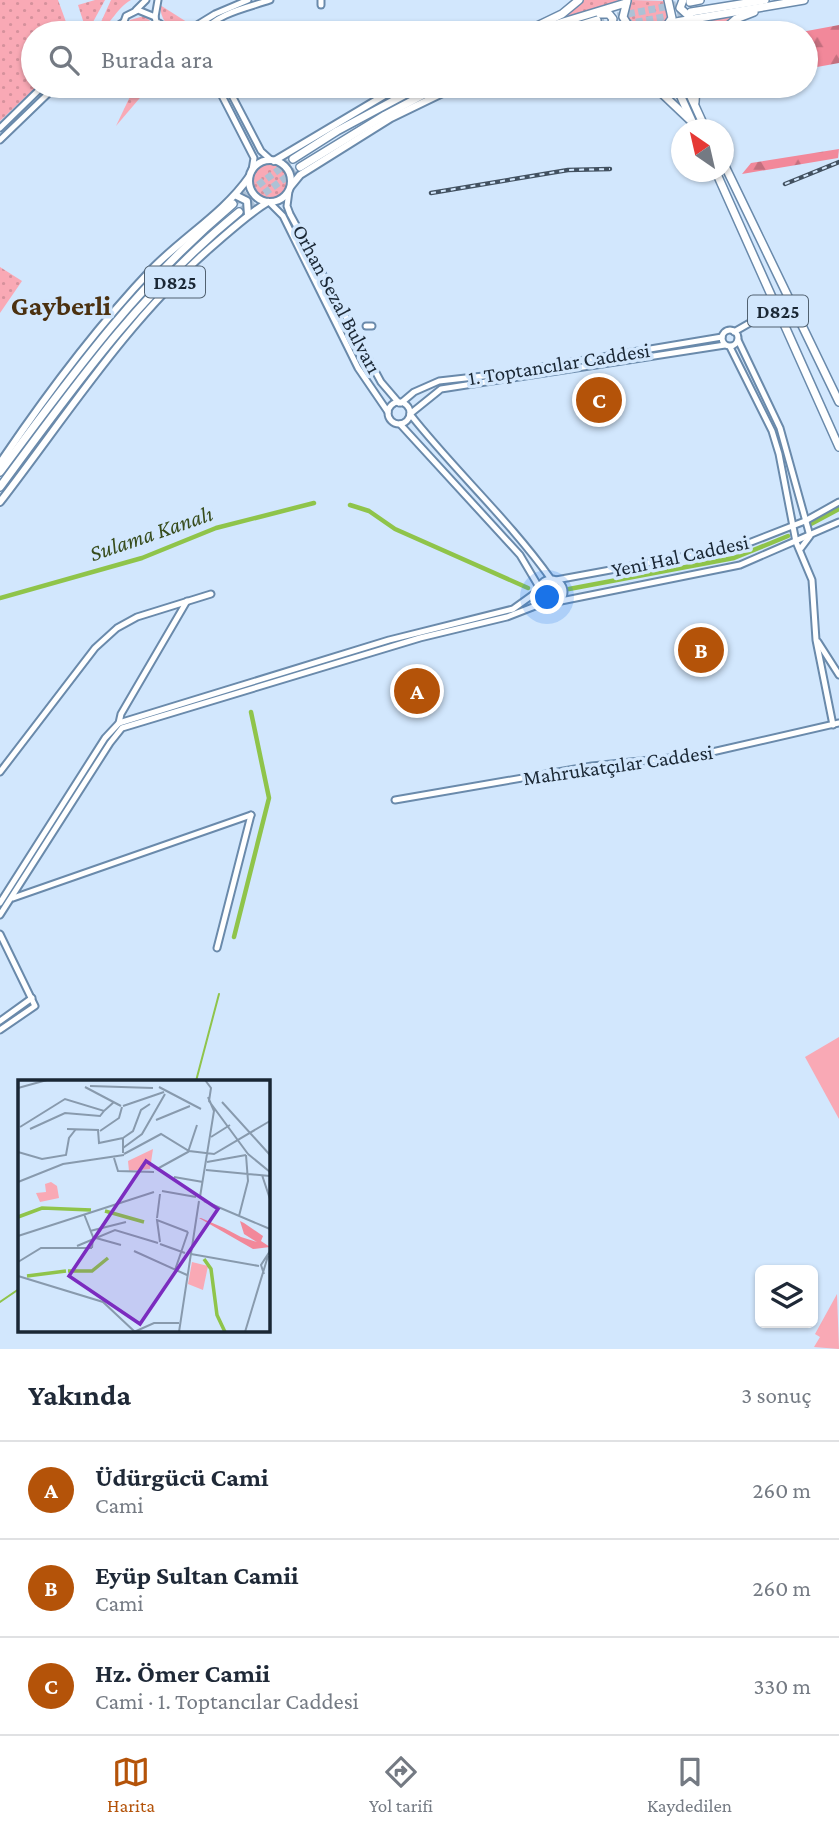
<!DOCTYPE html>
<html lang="tr">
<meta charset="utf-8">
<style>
body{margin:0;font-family:"Crimson Pro",serif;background:#f2f2f3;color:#1f2937}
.controls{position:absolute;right:21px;bottom:21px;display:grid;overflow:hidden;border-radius:10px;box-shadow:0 2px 5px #0004}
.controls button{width:63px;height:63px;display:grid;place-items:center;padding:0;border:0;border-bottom:2px solid #e0e1e3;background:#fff;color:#1f2937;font:35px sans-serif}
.compass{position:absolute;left:671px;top:119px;width:63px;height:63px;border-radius:50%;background:#fff;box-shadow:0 2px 5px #0004;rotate:326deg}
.you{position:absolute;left:548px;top:598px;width:24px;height:24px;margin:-18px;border:5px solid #fff;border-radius:50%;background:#1a73e8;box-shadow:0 0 0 10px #1a73e833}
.badge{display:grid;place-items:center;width:46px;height:46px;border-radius:50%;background:#b45309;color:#fff;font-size:23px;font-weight:700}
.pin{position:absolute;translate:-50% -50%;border:4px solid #fff;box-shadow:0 2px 7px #0006}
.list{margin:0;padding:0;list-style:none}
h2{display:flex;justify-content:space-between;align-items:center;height:91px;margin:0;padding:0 28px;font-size:30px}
h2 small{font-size:23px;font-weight:400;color:#747a83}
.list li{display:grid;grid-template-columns:46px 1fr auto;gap:21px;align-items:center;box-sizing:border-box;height:98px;padding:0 28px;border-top:2px solid #e0e1e3}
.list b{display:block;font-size:26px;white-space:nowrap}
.list p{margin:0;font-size:23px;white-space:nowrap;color:#747a83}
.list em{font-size:23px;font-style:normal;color:#747a83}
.icon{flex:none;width:38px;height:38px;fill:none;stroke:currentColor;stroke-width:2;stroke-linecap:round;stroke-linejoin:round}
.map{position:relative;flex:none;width:839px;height:1349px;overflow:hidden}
.search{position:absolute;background:#fff;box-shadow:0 2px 5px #0004;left:21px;right:21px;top:21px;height:77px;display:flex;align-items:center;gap:18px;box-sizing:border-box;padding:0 24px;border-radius:38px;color:#747a83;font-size:26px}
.sheet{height:385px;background:#fff}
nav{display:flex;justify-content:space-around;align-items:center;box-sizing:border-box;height:98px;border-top:2px solid #e0e1e3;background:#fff;font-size:19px;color:#747a83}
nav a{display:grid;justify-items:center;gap:4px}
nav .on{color:#b45309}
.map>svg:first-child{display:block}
</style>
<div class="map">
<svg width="839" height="1349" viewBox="0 0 839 1349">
<defs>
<pattern id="green-dots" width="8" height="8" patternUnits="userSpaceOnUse" patternTransform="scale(1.75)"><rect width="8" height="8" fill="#f9a9b5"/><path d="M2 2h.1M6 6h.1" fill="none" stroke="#d5919c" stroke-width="1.8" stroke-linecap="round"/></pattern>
<pattern id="forest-firs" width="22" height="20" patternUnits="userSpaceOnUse" patternTransform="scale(1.75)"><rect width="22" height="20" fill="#f2889a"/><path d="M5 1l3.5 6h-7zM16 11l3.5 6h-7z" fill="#c36f7e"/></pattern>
</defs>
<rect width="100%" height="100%" fill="#d2e7fd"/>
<g fill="url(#green-dots)">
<polygon points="0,0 58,0 70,33 33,33 33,86 37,86 0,121"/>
<polygon points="95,0 105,0 87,33 78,5"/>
<path d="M111,0h20c-16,9 -20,26 -35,33z"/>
<polygon points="584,0 618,0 612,6 547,24 575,9"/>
<polygon points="632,0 664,1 668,21 660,32 633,31 626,19"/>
<path d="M160,5l30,19 -11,7c-13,-4 -18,-12 -19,-26z"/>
<polygon points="736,15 716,33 672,33 684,22"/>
<polygon points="144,16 154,24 155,33 126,33 130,20"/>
<polygon points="135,86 150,86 116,126"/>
<circle cx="271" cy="182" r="18"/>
<polygon points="0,267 22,281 0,313"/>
</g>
<g fill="url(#forest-firs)">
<polygon points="839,25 839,63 806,69 806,33 796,33"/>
<polygon points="839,149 838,158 742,174 751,163"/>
</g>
<g fill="#f9a9b5">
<polygon points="839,1037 839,1119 805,1057"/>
<polygon points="837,1294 839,1349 814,1347 820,1337 815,1334"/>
</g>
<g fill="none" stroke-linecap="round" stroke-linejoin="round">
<g stroke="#8fc44a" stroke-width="2">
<polyline points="196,1081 219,994"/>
<polyline points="0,1302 19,1289"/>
</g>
<g stroke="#8fc44a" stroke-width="4.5">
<polyline points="350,505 369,511 395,529 528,588"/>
<polyline points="809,525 839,509"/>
<polyline points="569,589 734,558 788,536"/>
<polyline points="0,598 142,558 216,528 314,503"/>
<polyline points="234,937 269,798 251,712"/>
</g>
<g stroke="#adc1d5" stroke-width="7" stroke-dasharray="7 3.5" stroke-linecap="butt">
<polyline points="597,20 690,2"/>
<polyline points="605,28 690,12"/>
<polyline points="233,204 293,159"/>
<polyline points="239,212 300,167"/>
</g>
<defs>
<g id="secondary">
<polyline points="321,5 321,0"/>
<polyline points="136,10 146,0"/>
<polyline points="155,17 158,0"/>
<polyline points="159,23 173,33"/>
<polyline points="108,33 122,23"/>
<polyline points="120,33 126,16 138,10 155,17 159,33"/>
<polyline points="184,33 215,14 248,0"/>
<path d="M202,33c15,-20 45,-25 68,-33"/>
<polyline points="217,86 254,158 252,170"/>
<polyline points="227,86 261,151 271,160"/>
<polyline points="0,128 43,86"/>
<polyline points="0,140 56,86"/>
<polyline points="289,191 287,206 290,214 381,382 399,403"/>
<polyline points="270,203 283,216 358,368 388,412"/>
<polyline points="770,297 769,305 762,316 780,314"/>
<polyline points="366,326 372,326"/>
<circle cx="730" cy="338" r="8"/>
<polyline points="734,332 762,316"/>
<polyline points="738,340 780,428 810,536 801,548"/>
<polyline points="730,347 772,431 779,454 796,542 812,580 816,640 833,725"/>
<circle cx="399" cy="413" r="11"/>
<polyline points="401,403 414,392 439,381 501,374 722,337"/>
<polyline points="400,424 520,555 539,587"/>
<circle cx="551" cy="592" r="13"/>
<path d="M551,579c-42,-59 -96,-108 -141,-165l31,-25 284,-44"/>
<polyline points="556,580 741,546 805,521 839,502"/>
<polyline points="561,601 740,565 839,522"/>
<polyline points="818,642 839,675"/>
<polyline points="119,723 389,640 513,609 538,591"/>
<polyline points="0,772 95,648 117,628 137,617 211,594"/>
<polyline points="395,800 592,766 699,755 839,723"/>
<polyline points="13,898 251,815"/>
<polyline points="0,903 105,738 119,723 121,714 187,601"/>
<polyline points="0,915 110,743 122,728 420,638 507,617 543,603"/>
<polyline points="0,934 35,1006 0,1030"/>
<polyline points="217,948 251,815"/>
<polyline points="0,1021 32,998"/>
</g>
<g id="primary">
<circle cx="270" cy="181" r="21"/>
<polyline points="274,161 400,86"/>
<polyline points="291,186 300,175 391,118 457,86"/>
<polyline points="235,195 247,201 248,215"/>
<path d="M0,463c46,-68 96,-135 152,-194 31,-32 72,-56 97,-92"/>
<path d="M0,502c67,-87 126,-180 209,-253 19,-16 37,-34 59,-47"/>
</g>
<g id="highway">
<polyline points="683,0 680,8 691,18"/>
<polyline points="627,1 623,17 633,33"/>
<polyline points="690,2 700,0"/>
<polyline points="691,12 765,0"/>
<polyline points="600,14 609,14 613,19 609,33"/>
<polyline points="670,23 804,0"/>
<polyline points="535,27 562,14 579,0"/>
<polyline points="527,33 626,3"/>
<polyline points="554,33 597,20"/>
<polyline points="586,33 601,29"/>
<polyline points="662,33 672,18 668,0"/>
<polyline points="720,33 736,19 754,12"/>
<polyline points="654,86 692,122"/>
<polyline points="676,86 696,130"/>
<polyline points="686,86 706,130"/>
<polyline points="695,102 696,86"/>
<polyline points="293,159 337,131 421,86"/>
<polyline points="724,164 839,402"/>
<polyline points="300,167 385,115 440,86"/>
<polyline points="716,172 839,447"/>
<path d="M0,472c74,-100 137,-187 233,-268"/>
<path d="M0,487c75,-102 140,-194 239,-275"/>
</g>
</defs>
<use href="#secondary" stroke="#6a8aab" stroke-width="9"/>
<use href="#primary" stroke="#6a8aab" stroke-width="10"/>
<use href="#highway" stroke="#6a8aab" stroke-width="10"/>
<use href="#secondary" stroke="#fff" stroke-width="5"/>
<use href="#primary" stroke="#fff" stroke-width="6"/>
<use href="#highway" stroke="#fff" stroke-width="7"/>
<defs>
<g id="rail">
<polyline points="785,184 839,162"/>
<polyline points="431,193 568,170 610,169"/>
</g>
</defs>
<use href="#rail" stroke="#425160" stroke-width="4.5"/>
<use href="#rail" stroke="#d2e7fd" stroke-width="2" stroke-dasharray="5" stroke-linecap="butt"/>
</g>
<g text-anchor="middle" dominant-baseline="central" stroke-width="7" stroke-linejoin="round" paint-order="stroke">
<g fill="#d2e7fd" stroke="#516170" stroke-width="2">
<rect x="145" y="266.5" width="60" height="31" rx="5"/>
<rect x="748" y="295.5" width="60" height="31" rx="5"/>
</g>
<g font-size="19" font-weight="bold" fill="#1a2734">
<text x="175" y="282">D825</text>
<text x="778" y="311">D825</text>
</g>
<g font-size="21" fill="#1a2734" stroke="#d2e7fd">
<text transform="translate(337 299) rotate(62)">Orhan Sezal Bulvarı</text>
<text transform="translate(559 364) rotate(-9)">1. Toptancılar Caddesi</text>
<text transform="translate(680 556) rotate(-12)">Yeni Hal Caddesi</text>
<text transform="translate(618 765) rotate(-8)">Mahrukatçılar Caddesi</text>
</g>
<g font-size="23" font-style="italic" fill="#374c1c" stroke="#d2e7fd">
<text transform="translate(151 533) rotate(-19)">Sulama Kanalı</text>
</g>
<g font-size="28" font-weight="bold" fill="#4b3110" stroke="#d2e7fd">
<text x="61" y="305">Gayberli</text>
</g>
</g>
<g transform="translate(18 1080)">
<rect width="252" height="252" fill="#d2e7fd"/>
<path d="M135,69l-3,20 -21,2 -1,-10zM33,102l6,4 2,12 -19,4 -4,-9 10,-1 -1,-8zM174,182l16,4 -5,24 -15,-6z" fill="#f9a9b5"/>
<path d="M181,138h2l23,10 17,9 16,5 -13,-8 -4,-13 4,2 19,13 -2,5 9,6 -17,2z" fill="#f2889a"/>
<path fill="none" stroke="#8fc44a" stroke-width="3.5" d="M87,131l39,11M0,137l24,-9 49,2M186,179l7,10 6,46 8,17M50,191h24l16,-13M9,196l39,-5"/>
<path fill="none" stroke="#889aad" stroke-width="2" d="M187,0l6,8 -2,13 39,53M72,6l63,2M67,7l36,19M141,7l42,22M0,8l29,-8M204,22l48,53M105,26l41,-14M138,40l34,-14M2,47l45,-28 39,12 10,-9M12,49l35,-16 35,3 4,-5M49,49l32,1M80,50l1,13 24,-5v15M82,51l19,-13 3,-11M193,57l19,-12M105,58l10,-7 8,-21 9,-6M105,68l19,-14 23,-40M0,72l24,7 24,-4 3,-17 7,-9M106,74l37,-20 28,17 25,3 56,-33M230,74l22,18M96,78l4,13 36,1M189,82l39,-7M139,89l31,-17 9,-27M188,90l64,6M244,95l8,24M156,97l29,5M0,102l45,-18 61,-9M144,111l34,6M182,117l14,-86 -6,-14M186,121l66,28M66,134l9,23 -1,11M221,136l9,-35 -2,-26M139,138l3,-24M72,151l36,-9M0,156l136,-44M78,158l25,7M142,162l-3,-22 31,12M142,164l25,9M59,166l38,-16 43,13M116,171l53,24M173,174l68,12M0,182l23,-14h51M157,190l13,-38M246,194l-3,-9 9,-14M0,196l85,26 32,30M116,252l20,-9h25M161,252l20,-131M227,252l23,-76"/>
<path fill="#7b2cbf" fill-opacity="0.15" stroke="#7b2cbf" stroke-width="3.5" d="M128,81l72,48 -78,115 -71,-48z"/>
<rect width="252" height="252" fill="none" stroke="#1a2734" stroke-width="3.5"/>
</g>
</svg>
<div class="controls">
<button><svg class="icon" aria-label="layers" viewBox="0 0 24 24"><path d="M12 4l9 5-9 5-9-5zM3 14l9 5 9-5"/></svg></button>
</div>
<svg class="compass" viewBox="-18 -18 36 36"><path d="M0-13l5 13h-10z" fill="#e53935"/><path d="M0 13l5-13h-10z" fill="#747a83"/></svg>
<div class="you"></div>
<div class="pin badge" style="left:417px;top:691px">A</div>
<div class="pin badge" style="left:701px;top:650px">B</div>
<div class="pin badge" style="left:599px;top:400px">C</div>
<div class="search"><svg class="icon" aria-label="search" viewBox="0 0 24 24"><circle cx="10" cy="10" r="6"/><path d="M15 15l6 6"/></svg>Burada ara</div>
</div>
<section class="sheet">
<h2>Yakında<small>3 sonuç</small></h2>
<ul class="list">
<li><span class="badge">A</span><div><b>Üdürgücü Cami</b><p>Cami</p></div><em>260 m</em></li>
<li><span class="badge">B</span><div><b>Eyüp Sultan Camii</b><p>Cami</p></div><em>260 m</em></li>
<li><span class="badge">C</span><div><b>Hz. Ömer Camii</b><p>Cami · 1. Toptancılar Caddesi</p></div><em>330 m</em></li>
</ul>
</section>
<nav>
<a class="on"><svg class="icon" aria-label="map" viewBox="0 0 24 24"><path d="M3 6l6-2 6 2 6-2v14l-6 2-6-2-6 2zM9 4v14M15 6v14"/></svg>Harita</a>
<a><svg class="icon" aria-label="directions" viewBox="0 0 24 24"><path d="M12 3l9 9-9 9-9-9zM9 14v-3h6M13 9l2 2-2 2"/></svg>Yol tarifi</a>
<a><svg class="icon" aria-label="saved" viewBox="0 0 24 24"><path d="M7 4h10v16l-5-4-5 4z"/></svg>Kaydedilen</a>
</nav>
